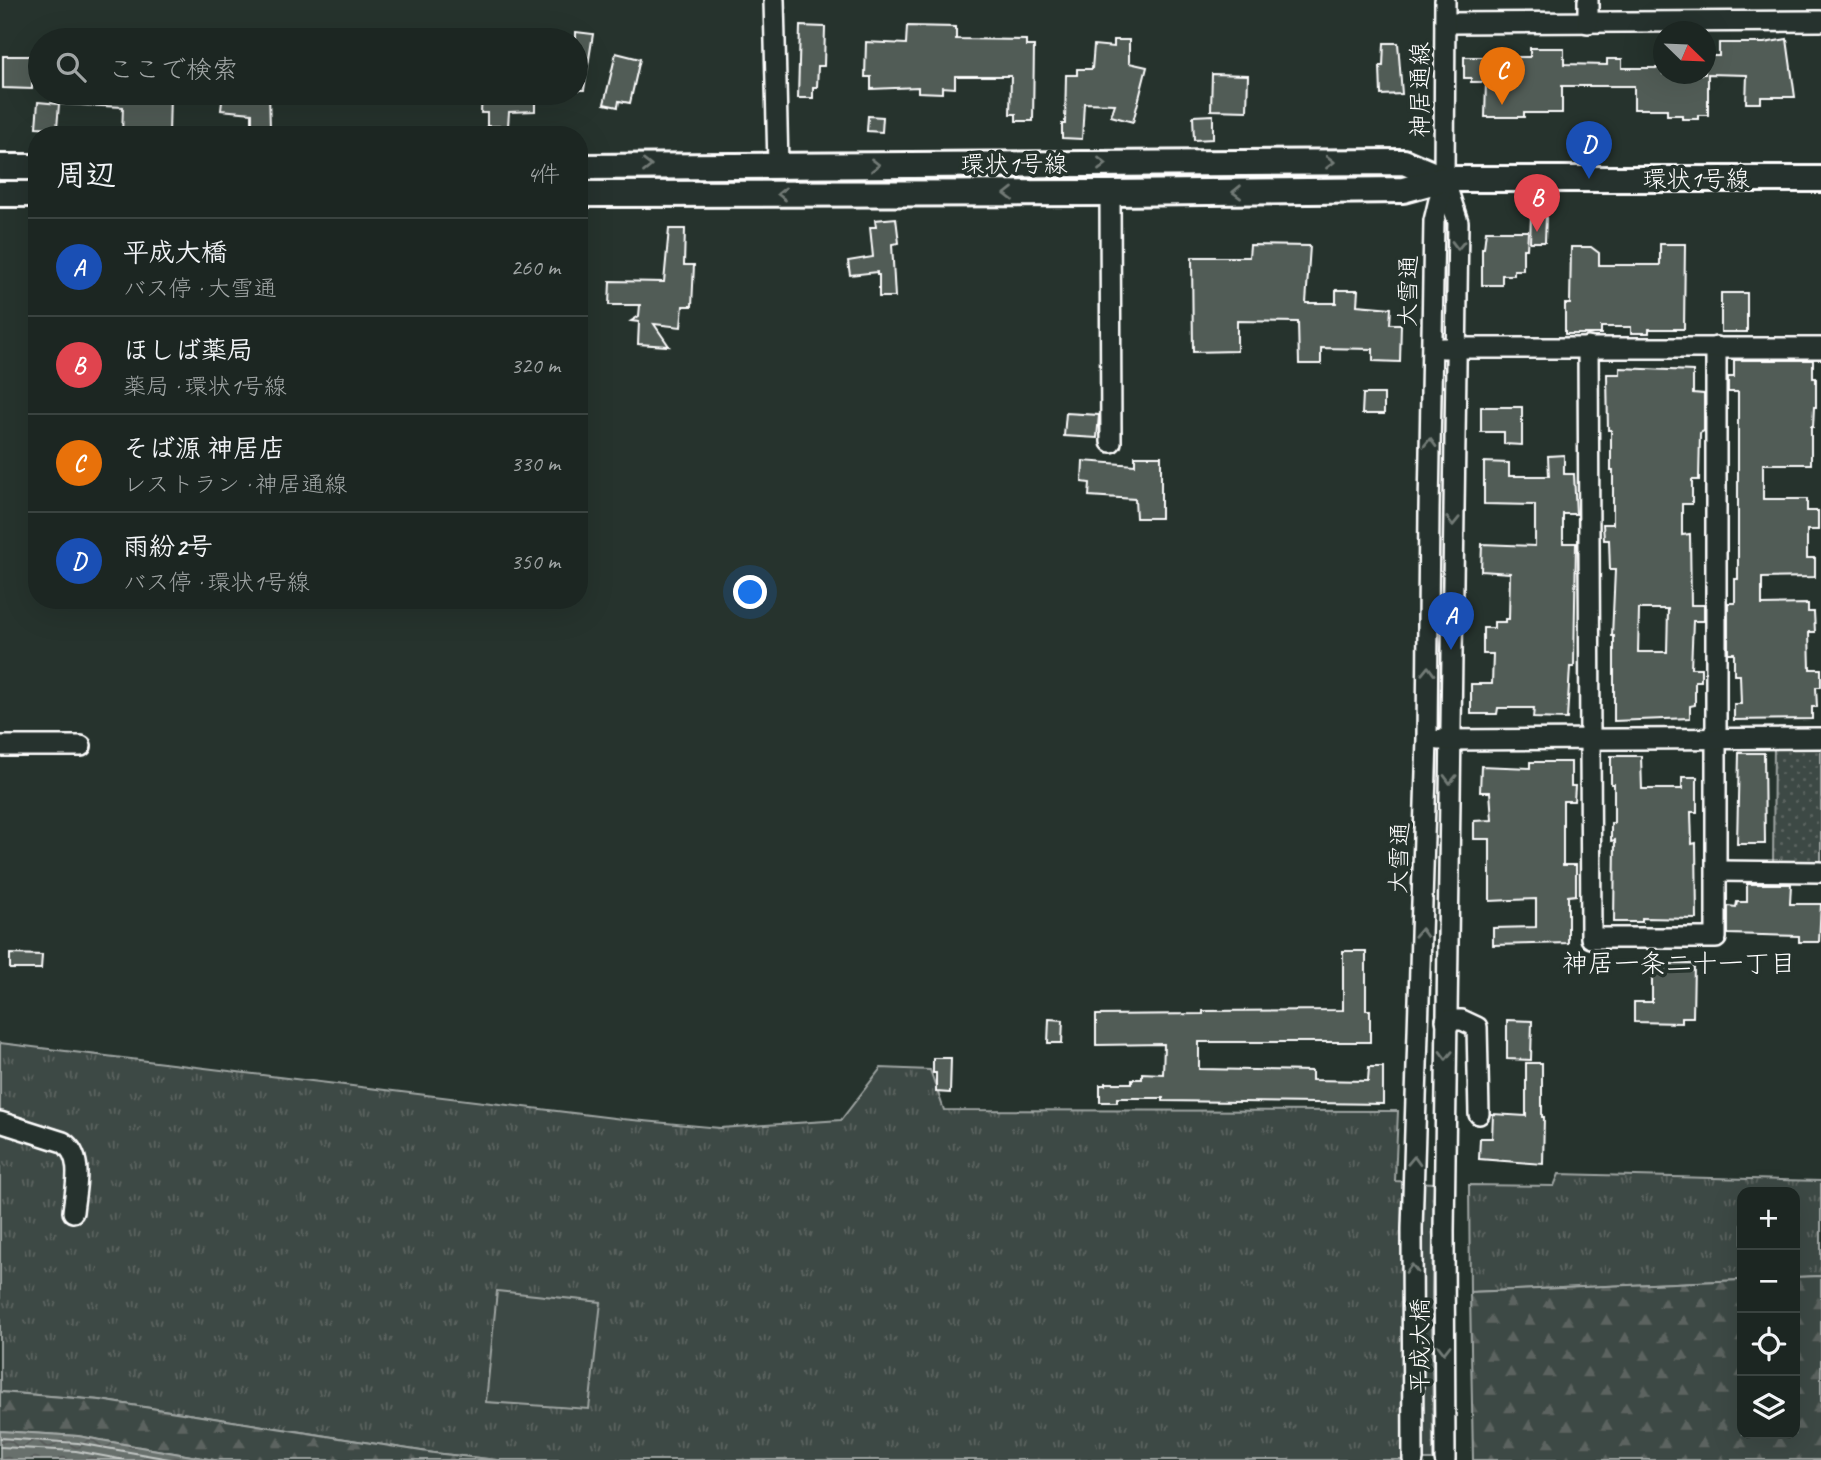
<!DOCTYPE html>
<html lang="ja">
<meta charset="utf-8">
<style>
body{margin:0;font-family:Caveat,"Klee One",sans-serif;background:#29322f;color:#f1f3f6}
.controls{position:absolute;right:21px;bottom:21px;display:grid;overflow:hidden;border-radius:14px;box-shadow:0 7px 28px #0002}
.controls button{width:63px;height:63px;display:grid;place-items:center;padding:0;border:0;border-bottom:2px solid #3a4340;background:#1c2622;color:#f1f3f6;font:35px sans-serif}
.compass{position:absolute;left:1653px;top:21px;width:63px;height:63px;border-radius:50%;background:#1c2622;box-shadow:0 7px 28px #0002;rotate:113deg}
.you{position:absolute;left:751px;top:593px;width:24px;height:24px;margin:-18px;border:5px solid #fff;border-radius:50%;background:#1a73e8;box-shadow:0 0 0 10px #1a73e833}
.badge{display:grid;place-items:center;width:46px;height:46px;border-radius:50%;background:#ff9aa2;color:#fff;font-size:23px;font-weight:700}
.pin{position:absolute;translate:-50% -58px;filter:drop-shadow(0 2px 4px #0008)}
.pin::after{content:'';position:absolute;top:37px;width:24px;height:21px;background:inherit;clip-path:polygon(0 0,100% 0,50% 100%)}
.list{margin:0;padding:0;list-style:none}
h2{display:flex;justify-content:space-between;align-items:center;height:91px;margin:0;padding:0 28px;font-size:30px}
h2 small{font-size:23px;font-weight:400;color:#a0a5a5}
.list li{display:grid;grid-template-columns:46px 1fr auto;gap:21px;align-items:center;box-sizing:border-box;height:98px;padding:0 28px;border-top:2px solid #3a4340}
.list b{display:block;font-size:26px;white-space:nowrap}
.list p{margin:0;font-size:23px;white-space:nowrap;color:#a0a5a5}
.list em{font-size:23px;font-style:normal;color:#a0a5a5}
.icon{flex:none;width:38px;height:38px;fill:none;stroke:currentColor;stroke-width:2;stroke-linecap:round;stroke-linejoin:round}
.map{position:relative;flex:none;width:1821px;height:1460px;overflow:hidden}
.search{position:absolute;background:#1c2622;box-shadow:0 7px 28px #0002;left:28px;top:28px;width:560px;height:77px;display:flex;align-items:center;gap:18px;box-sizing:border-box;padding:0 24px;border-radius:38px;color:#a0a5a5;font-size:26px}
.panel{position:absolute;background:#1c2622;box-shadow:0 7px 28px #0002;left:28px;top:126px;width:560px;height:483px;border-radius:28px}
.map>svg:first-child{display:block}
</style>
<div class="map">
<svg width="1821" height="1460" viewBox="0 0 1821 1460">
<defs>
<pattern id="grass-tufts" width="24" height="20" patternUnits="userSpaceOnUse" patternTransform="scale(1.75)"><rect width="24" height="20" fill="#3e4944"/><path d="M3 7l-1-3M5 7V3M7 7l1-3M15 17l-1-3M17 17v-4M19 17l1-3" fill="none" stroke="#5b6460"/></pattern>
<pattern id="forest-firs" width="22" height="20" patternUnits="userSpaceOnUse" patternTransform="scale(1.75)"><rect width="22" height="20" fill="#3e4944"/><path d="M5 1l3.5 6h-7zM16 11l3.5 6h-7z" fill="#5b6460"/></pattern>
<pattern id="park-dots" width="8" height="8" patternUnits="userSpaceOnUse" patternTransform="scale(1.75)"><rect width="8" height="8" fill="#3e4944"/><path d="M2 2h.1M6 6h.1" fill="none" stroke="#5b6460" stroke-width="1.8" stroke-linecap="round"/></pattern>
<pattern id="water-waves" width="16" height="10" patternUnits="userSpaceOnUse" patternTransform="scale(1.75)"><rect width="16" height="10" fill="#67706c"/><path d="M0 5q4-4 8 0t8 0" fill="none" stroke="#575a59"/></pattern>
</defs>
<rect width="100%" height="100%" fill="#26332d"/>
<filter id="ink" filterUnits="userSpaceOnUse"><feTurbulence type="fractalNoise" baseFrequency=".0143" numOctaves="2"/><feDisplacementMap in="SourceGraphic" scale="14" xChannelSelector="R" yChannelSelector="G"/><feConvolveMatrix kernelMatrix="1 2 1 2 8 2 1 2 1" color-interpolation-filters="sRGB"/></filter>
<g filter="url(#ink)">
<g fill="url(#grass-tufts)" stroke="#9ea4a2" stroke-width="2">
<polygon points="0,1043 622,1119 720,1128 841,1120 881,1068 930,1070 944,1110 1398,1111 1395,1181 1434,1183 1432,1293 1433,1460 497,1460 434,1453 100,1400 0,1392"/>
<polygon points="1559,1174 1821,1181 1821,1276 1795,1277 1795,1192 1742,1192 1742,1280 1470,1292 1469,1185 1554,1186"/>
</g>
<g fill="url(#forest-firs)" stroke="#9ea4a2" stroke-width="2">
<polygon points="1821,1276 1821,1460 1473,1460 1470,1292 1742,1280 1742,1434 1795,1434 1795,1277"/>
<polygon points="0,1392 100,1400 434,1453 497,1460 214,1460 78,1436 0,1431"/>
</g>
<polygon fill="url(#park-dots)" stroke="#9ea4a2" stroke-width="2" points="1821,738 1821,872 1773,872 1774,739"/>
<polygon fill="#3e4944" stroke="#9ea4a2" stroke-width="2" points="497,1291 601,1302 589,1409 486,1402"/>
<polygon fill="url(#water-waves)" stroke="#a4a9a7" stroke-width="2" points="0,1431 78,1436 214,1460 0,1460"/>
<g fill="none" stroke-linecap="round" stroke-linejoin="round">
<g stroke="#c2c6c4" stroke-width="2">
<polyline points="0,1438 78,1443 175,1460"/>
<polyline points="0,1447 76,1451 125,1460"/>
</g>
</g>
<g fill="#515c57" stroke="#fff" stroke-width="2" fill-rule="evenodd">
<polygon points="800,26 825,27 824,66 818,66 817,87 813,87 813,98 798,98"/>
<polygon points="907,26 956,27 956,39 1026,40 1026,46 1034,46 1033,121 1016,121 1016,114 1010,114 1011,76 955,76 955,88 942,87 942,93 918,92 918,87 871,89 871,77 865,77 866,42 906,44"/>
<polygon points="576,32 593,34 584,90 576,90"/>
<polygon points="1787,39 1795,97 1761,97 1761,103 1746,103 1747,75 1708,74 1708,115 1698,115 1698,119 1682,119 1682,115 1667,115 1667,109 1634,109 1634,86 1562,86 1562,113 1524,113 1524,117 1485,117 1486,82 1471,82 1471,78 1464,78 1464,57 1530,57 1530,48 1564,48 1564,64 1607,65 1607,59 1622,59 1622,68 1663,68 1663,74 1705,74 1705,56 1719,56 1719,43 1764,43"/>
<polygon points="1114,40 1129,40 1129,63 1147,67 1133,122 1111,116 1115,104 1084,103 1082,139 1062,138 1062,124 1065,124 1066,75 1077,75 1077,69 1092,69 1094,45 1114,47"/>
<polygon points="1384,43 1398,43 1402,94 1381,95 1380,66 1383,66"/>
<polygon points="616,53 640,59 630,103 619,101 618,107 604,104"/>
<polygon points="3,56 33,56 32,89 3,88"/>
<polygon points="1212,74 1248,75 1247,111 1211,110"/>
<polygon points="60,93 170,93 169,135 122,135 123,107 60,104"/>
<polygon points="223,93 269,93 270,128 252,128 252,113 221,110"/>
<polygon points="482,93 535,96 535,111 509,112 508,126 487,126 487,113 481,113"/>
<polygon points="38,102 59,104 57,128 36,127"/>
<polygon points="1213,115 1213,139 1194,140 1193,116"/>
<polygon points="868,116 883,117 882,132 867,131"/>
<polygon points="1531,215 1546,216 1545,242 1530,242"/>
<polygon points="896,218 899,243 892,244 895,297 879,297 879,275 877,275 877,272 850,275 848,261 873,257 870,227 876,227 875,220"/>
<polygon points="669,229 685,229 684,265 694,265 692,306 683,306 681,327 654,324 669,346 638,344 639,322 631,321 639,316 640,305 609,305 610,281 664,282"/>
<polygon points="1486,231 1528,231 1527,249 1523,249 1523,270 1514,270 1514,275 1502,275 1502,285 1482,285 1482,248 1484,248"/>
<polygon points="1660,244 1685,244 1684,329 1649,329 1649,333 1631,333 1631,327 1601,327 1601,334 1565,334 1565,304 1570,304 1571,247 1591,247 1599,253 1599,265 1660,265"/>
<polygon points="1250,245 1310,246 1306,303 1336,303 1336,290 1358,290 1357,305 1391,308 1390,324 1401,324 1400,362 1373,361 1373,349 1321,348 1321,364 1299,364 1298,322 1237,321 1237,351 1193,352 1192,257 1249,257"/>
<rect x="1721" y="293" width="26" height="39"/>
<polygon points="1734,360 1813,360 1813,378 1816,378 1816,407 1814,407 1813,427 1811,427 1811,464 1763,464 1763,499 1807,499 1807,511 1818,511 1818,530 1807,530 1807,558 1815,558 1815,577 1762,578 1762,605 1808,604 1808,612 1814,612 1815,632 1809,632 1810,669 1821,669 1821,687 1816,687 1817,707 1812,707 1812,719 1734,720 1734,704 1741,704 1740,675 1734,675 1734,653 1728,653 1728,603 1735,603 1735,579 1738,579 1738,392 1728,392 1728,377 1734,377"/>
<path d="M1620,368l73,3v22l11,1v37l-4,2 -1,47h-7v24h-10v31l8,-1 1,71h13v16h-11l-2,47h10v13h-6v24l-5,1v12l-76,3v-85h-2l3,-66h-5l-1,-30h-5l-1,-16h10v-54h-2v-40h-3l-1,-56h13zM1639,609h29l-1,43h-29z"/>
<polygon points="1363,394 1384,394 1384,414 1362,414"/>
<polygon points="1481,407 1522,407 1522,445 1504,444 1504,432 1481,432"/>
<polygon points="1066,413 1099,415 1097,438 1064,436"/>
<polygon points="1564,455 1564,474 1574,474 1576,514 1563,514 1563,543 1576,543 1574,667 1570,667 1567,719 1533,718 1534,708 1498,708 1497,714 1471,714 1471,684 1492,684 1493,654 1483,654 1483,628 1494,628 1494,622 1505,622 1505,619 1509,619 1510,573 1481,571 1482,544 1535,546 1535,505 1484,504 1484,462 1509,463 1509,476 1549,476 1548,456"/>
<polygon points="1135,456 1161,456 1161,518 1136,518 1135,499 1089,496 1090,483 1082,482 1083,461 1135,465"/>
<polygon points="1739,753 1764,753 1765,844 1737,844"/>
<polygon points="1611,756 1641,756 1642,789 1682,789 1682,777 1697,777 1697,812 1691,812 1692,844 1696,843 1697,919 1642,918 1642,922 1614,922 1615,840 1611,841 1611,823 1614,823 1614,784 1611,784"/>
<polygon points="1530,762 1571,762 1571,786 1575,786 1574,801 1563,801 1563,865 1576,865 1576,895 1568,896 1568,943 1493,945 1493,928 1536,927 1536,899 1490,901 1490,839 1474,839 1474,821 1492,820 1490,792 1480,792 1481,766 1530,768"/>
<polygon points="1747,884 1791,884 1790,904 1821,904 1819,942 1799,942 1799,936 1728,934 1728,906 1736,907 1737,902 1747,902"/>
<polygon points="1343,951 1366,951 1366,1010 1370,1010 1370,1042 1199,1042 1199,1069 1312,1071 1312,1080 1368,1081 1369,1067 1383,1067 1383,1104 1163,1101 1163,1098 1117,1098 1117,1102 1100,1102 1100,1085 1105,1085 1105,1083 1132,1083 1132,1079 1142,1079 1142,1073 1163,1074 1164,1044 1096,1045 1096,1015 1203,1014 1203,1011 1343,1010"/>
<polygon points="10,954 42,955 41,969 10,969"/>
<polygon points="1652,964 1694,964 1693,1017 1682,1017 1682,1023 1634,1022 1634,1002 1652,1002"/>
<polygon points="1049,1019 1063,1020 1062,1043 1048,1043"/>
<polygon points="1507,1020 1532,1021 1531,1060 1507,1059"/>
<polygon points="933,1058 951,1058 950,1093 936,1092 936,1073 933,1073"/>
<polygon points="1526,1063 1542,1063 1542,1117 1544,1117 1543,1164 1479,1159 1480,1138 1492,1138 1493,1114 1526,1116"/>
</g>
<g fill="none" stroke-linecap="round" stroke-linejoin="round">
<defs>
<g id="minor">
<polyline points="774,0 778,166"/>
<polyline points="1445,23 1821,21"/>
<polyline points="1588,23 1588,0"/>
<polyline points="1444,179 1458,222 1444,1231 1445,1460"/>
<polyline points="1110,193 1111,442"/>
<polyline points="1588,347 1591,938 1716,938 1716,347"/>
<polyline points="1443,348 1821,348"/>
<polyline points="1439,740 1821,738"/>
<polyline points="0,746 81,746"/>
<polyline points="1717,871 1821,872"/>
<polyline points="1446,1020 1462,1020 1477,1027 1479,1114"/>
<path d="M0,1122l63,20c22,15 12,47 10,70"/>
<polyline points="1413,1460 1412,1229 1427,739 1429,510 1434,221 1444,179 1445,0"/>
</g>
<g id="major">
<polyline points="0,167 37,167"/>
<polyline points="579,167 1404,162 1444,179"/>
<polyline points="0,194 37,194"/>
<polyline points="579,194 1110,193 1403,190 1444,179 1821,179"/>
</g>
</defs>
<use href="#minor" stroke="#fff" stroke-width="24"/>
<use href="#major" stroke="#fff" stroke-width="30"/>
<use href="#minor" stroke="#26332d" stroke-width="19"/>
<use href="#major" stroke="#26332d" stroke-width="24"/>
</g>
<defs><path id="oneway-chevron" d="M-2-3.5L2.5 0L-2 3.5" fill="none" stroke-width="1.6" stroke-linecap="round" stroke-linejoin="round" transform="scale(1.75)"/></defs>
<g stroke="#727a76">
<use href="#oneway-chevron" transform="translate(1330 162)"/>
<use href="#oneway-chevron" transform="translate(1102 164)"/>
<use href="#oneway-chevron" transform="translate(875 165)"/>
<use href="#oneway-chevron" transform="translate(647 166)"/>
<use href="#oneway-chevron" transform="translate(1237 192) rotate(179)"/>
<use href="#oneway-chevron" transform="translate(782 194) rotate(180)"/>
<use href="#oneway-chevron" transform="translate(1009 194) rotate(180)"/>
<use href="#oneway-chevron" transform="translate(1458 245) rotate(91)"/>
<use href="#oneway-chevron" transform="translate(1430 443) rotate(-89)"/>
<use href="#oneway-chevron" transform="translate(1453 521) rotate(91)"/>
<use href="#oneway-chevron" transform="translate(1428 671) rotate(-89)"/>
<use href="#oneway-chevron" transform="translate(1450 779) rotate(91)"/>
<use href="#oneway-chevron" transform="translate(1421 933) rotate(-88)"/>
<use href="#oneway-chevron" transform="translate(1446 1055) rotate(91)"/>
<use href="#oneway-chevron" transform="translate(1414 1161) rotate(-88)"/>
<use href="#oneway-chevron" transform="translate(1412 1269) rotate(-90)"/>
<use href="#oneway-chevron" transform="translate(1444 1349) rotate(90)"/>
</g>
</g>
<g text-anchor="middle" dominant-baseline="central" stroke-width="7" stroke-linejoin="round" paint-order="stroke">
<g font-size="24" fill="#fff" stroke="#26332d">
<text transform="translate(1420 90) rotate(-90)">神居通線</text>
<text x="1014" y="164">環状1号線</text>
<text x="1696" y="179">環状1号線</text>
<text transform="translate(1408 291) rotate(-89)">大雪通</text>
<text transform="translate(1399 858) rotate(-88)">大雪通</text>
<text transform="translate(1420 1346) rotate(-90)">平成大橋</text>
</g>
<g font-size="26" fill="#fff" stroke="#26332d">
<text x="1679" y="963">神居一条二十一丁目</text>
</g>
</g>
</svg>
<div class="controls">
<button>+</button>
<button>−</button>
<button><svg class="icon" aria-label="locate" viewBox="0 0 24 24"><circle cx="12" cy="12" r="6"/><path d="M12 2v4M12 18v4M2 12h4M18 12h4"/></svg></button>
<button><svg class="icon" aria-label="layers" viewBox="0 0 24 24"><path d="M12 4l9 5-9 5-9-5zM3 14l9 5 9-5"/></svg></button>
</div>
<svg class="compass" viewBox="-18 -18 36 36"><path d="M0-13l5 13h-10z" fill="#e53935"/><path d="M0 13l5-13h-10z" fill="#a0a5a5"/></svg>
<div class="you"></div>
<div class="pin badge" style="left:1451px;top:650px;background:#1a4fb4">A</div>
<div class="pin badge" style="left:1537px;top:232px;background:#e0444e">B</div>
<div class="pin badge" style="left:1502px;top:105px;background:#e8710a">C</div>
<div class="pin badge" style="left:1589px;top:179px;background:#1a4fb4">D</div>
<div class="search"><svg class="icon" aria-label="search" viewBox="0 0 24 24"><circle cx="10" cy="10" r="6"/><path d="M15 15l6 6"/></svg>ここで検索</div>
<section class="panel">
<h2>周辺<small>4件</small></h2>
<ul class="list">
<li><span class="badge" style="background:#1a4fb4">A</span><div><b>平成大橋</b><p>バス停 · 大雪通</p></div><em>260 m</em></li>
<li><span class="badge" style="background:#e0444e">B</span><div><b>ほしば薬局</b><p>薬局 · 環状1号線</p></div><em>320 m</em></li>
<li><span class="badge" style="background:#e8710a">C</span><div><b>そば源 神居店</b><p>レストラン · 神居通線</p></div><em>330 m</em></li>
<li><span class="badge" style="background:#1a4fb4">D</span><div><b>雨紛2号</b><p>バス停 · 環状1号線</p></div><em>350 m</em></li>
</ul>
</section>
</div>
